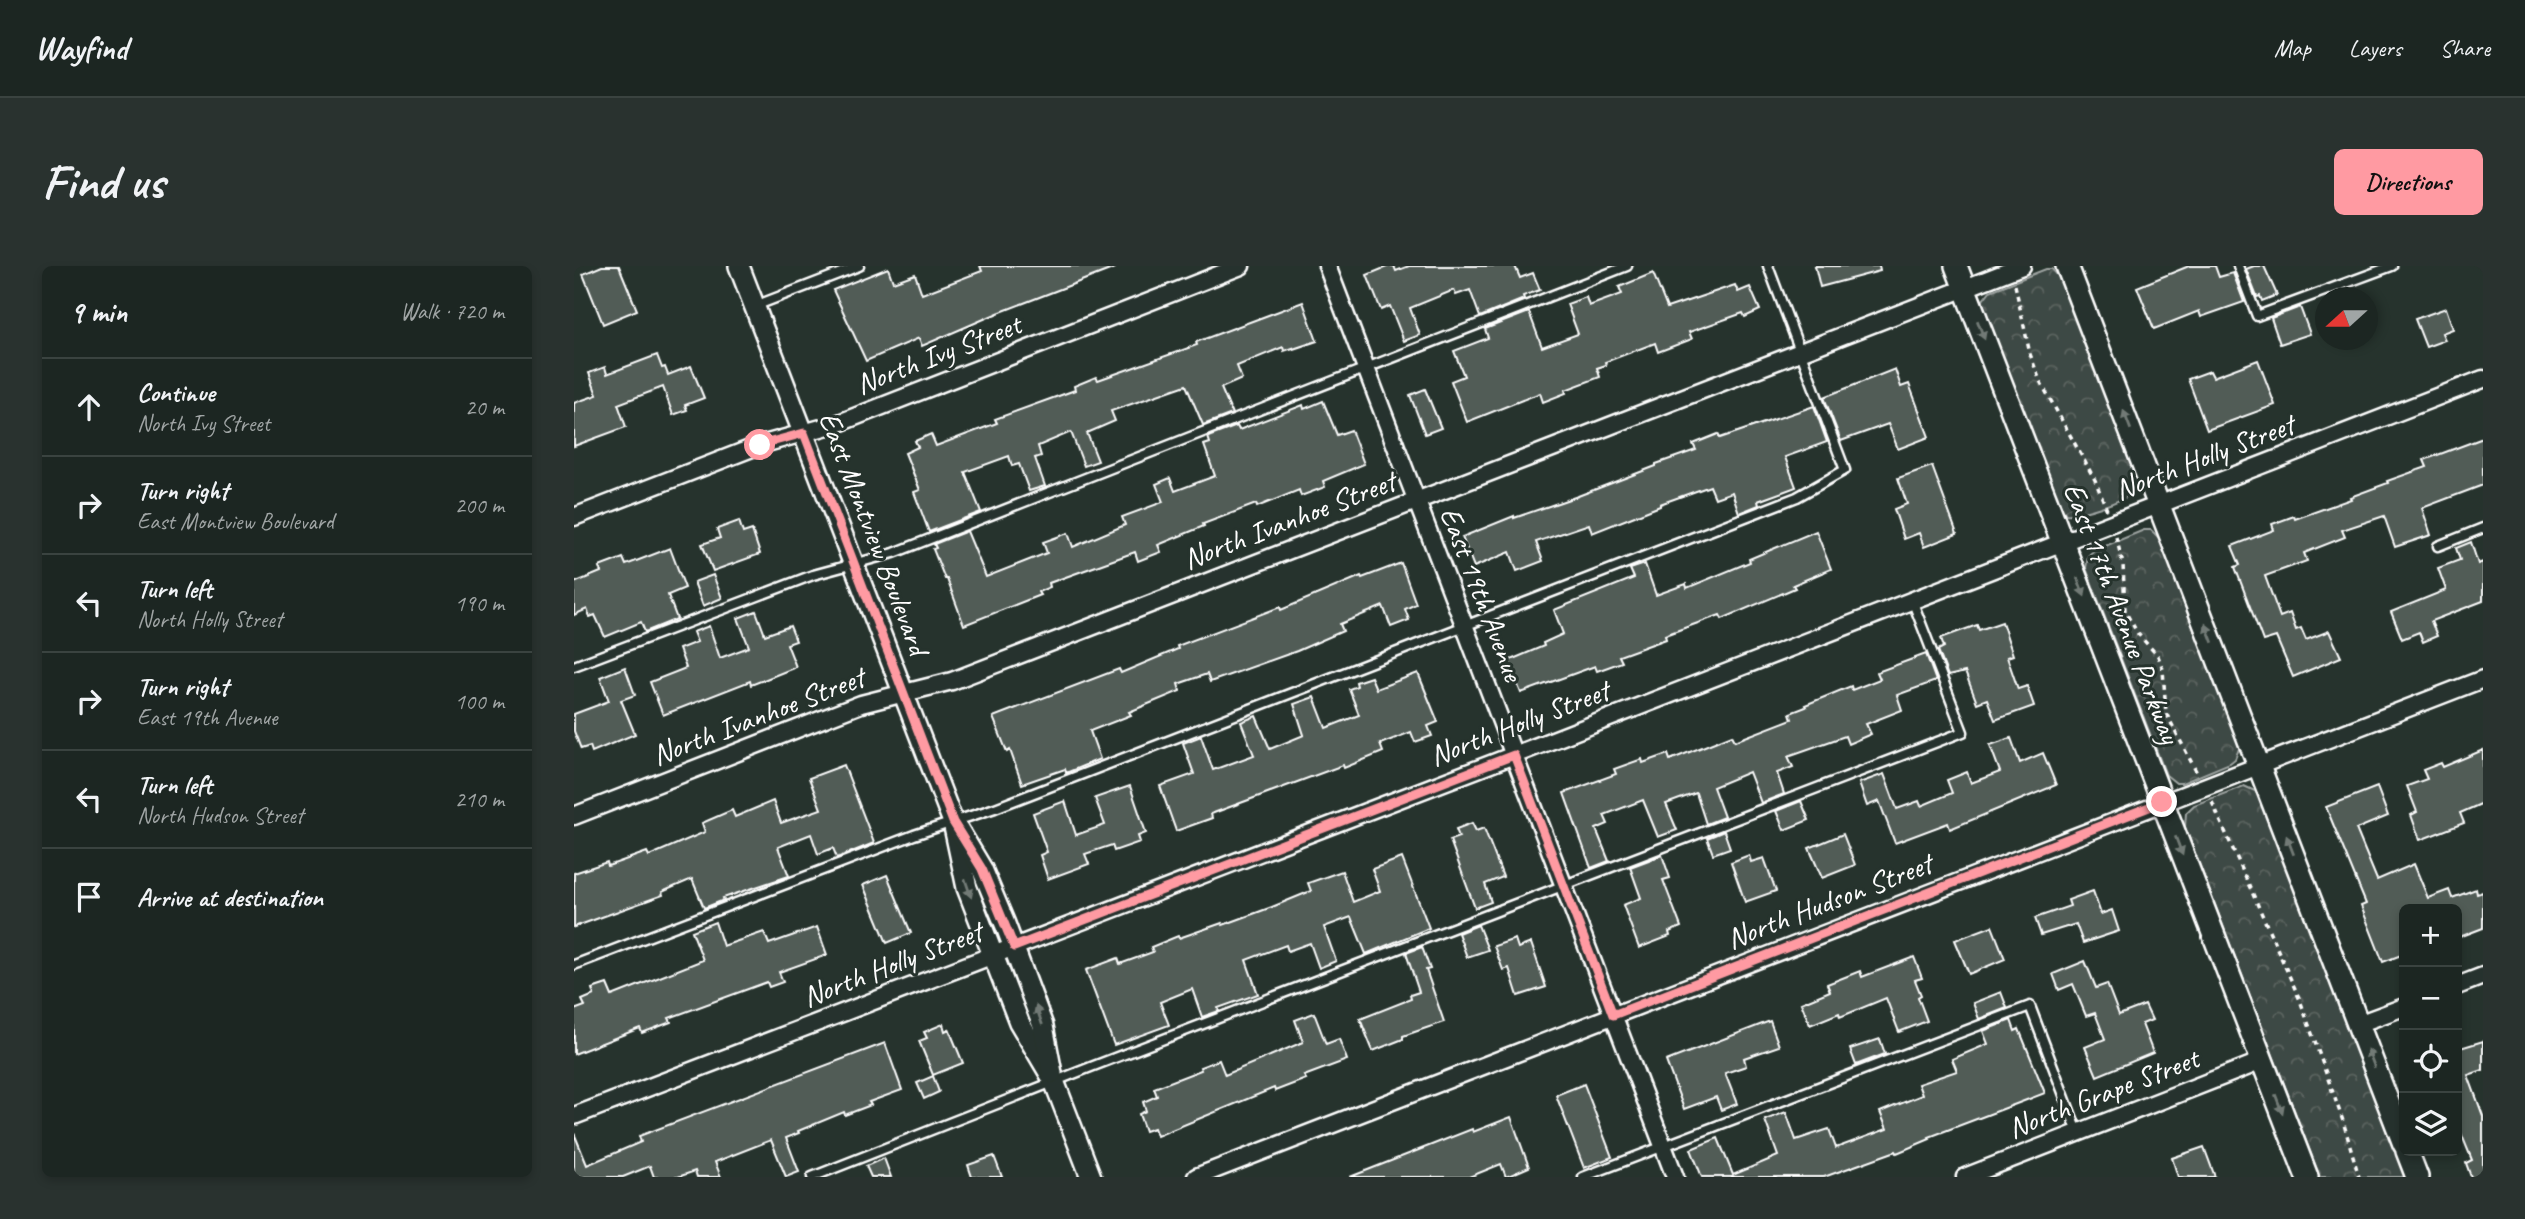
<!DOCTYPE html>
<meta charset="utf-8">
<style>
body{margin:0;font-family:Caveat,sans-serif;background:#29322f;color:#f1f3f6}
.controls{position:absolute;right:21px;bottom:21px;display:grid;overflow:hidden;border-radius:10px;box-shadow:0 4px 10px #0003}
.controls button{width:63px;height:63px;display:grid;place-items:center;padding:0;border:0;border-bottom:2px solid #3a4340;background:#1c2622;color:#f1f3f6;font:35px sans-serif}
.compass{position:absolute;left:1741px;top:21px;width:63px;height:63px;border-radius:50%;background:#1c2622;box-shadow:0 4px 10px #0003;rotate:249deg}
.stop{position:absolute;width:21px;height:21px;margin:-16px;border:5px solid #ff9aa2;border-radius:50%;background:#fff}
.stop.end{background:#ff9aa2;border-color:#fff;box-shadow:0 2px 7px #0008}
.list{margin:0;padding:0;list-style:none}
h2{display:flex;justify-content:space-between;align-items:center;height:91px;margin:0;padding:0 28px;font-size:30px}
h2 small{font-size:23px;font-weight:400;color:#a0a5a5}
.list li{display:grid;grid-template-columns:46px 1fr auto;gap:21px;align-items:center;box-sizing:border-box;height:98px;padding:0 28px;border-top:2px solid #3a4340}
.list b{display:block;font-size:26px;white-space:nowrap}
.list p{margin:0;font-size:23px;white-space:nowrap;color:#a0a5a5}
.list em{font-size:23px;font-style:normal;color:#a0a5a5}
.icon{flex:none;width:38px;height:38px;fill:none;stroke:currentColor;stroke-width:2;stroke-linecap:round;stroke-linejoin:round}
.map{position:relative;flex:none;width:1909px;height:911px;overflow:hidden;border-radius:10px}
header{display:flex;align-items:center;gap:42px;box-sizing:border-box;height:98px;padding:0 35px;background:#1c2622;border-bottom:2px solid #3a4340}
header strong{font-size:33px}
nav{display:flex;gap:38px;margin-inline-start:auto;font-size:24px}
.intro{display:flex;align-items:center;justify-content:space-between;box-sizing:border-box;height:168px;padding:0 42px}
h1{margin:0;font-size:49px}
.button{padding:18px 32px;border-radius:10px;background:#ff9aa2;color:#111;font-size:24px;font-weight:700}
main{display:flex;gap:42px;padding:0 42px}
aside{flex:1;background:#1c2622;border-radius:10px;box-shadow:0 4px 10px #0003}
.map>svg:first-child{display:block}
</style>
<header>
<strong>Wayfind</strong>
<nav><a>Map</a><a>Layers</a><a>Share</a></nav>
</header>
<div class="intro"><h1>Find us</h1><a class="button">Directions</a></div>
<main>
<aside>
<h2>9 min<small>Walk · 720 m</small></h2>
<ul class="list">
<li><svg class="icon" aria-label="ahead" viewBox="0 0 24 24"><path d="M12 20V5M6 11l6-6 6 6"/></svg><div><b>Continue</b><p>North Ivy Street</p></div><em>20 m</em></li>
<li><svg class="icon" aria-label="right" viewBox="0 0 24 24"><path d="M7 20v-9h11M14 6l5 5-5 5"/></svg><div><b>Turn right</b><p>East Montview Boulevard</p></div><em>200 m</em></li>
<li><svg class="icon" aria-label="left" viewBox="0 0 24 24"><path d="M17 20v-9H6M10 6l-5 5 5 5"/></svg><div><b>Turn left</b><p>North Holly Street</p></div><em>190 m</em></li>
<li><svg class="icon" aria-label="right" viewBox="0 0 24 24"><path d="M7 20v-9h11M14 6l5 5-5 5"/></svg><div><b>Turn right</b><p>East 19th Avenue</p></div><em>100 m</em></li>
<li><svg class="icon" aria-label="left" viewBox="0 0 24 24"><path d="M17 20v-9H6M10 6l-5 5 5 5"/></svg><div><b>Turn left</b><p>North Hudson Street</p></div><em>210 m</em></li>
<li><svg class="icon" aria-label="arrive" viewBox="0 0 24 24"><path d="M6 21V4h12l-3 4 3 4H6"/></svg><div><b>Arrive at destination</b></div></li>
</ul>
</aside>
<div class="map">
<svg width="1909" height="911" viewBox="0 0 1909 911">
<defs>
<pattern id="park-crowns" width="20" height="18" patternUnits="userSpaceOnUse" patternTransform="scale(1.75)"><rect width="20" height="18" fill="#3e4944"/><path d="M2 6a3 3 0 1 1 6 0M12 15a3 3 0 1 1 6 0" fill="none" stroke="#5b6460"/></pattern>
</defs>
<rect width="100%" height="100%" fill="#26332d"/>
<filter id="ink" filterUnits="userSpaceOnUse"><feTurbulence type="fractalNoise" baseFrequency=".0143" numOctaves="2"/><feDisplacementMap in="SourceGraphic" scale="14" xChannelSelector="R" yChannelSelector="G"/><feConvolveMatrix kernelMatrix="1 2 1 2 8 2 1 2 1" color-interpolation-filters="sRGB"/></filter>
<g filter="url(#ink)">
<g fill="url(#park-crowns)" stroke="#9ea4a2" stroke-width="2">
<path d="M1472,3h6l8,9 77,199c1,6 1,11 -5,16 -9,8 -54,23 -66,21l-4,-5 -79,-203v-6l7,-9z"/>
<polygon points="1570,264 1577,264 1586,273 1666,480 1661,493 1656,497 1608,517 1602,517 1592,509 1512,302 1514,290 1519,285"/>
<polygon points="1670,520 1681,525 1685,531 1832,911 1746,911 1611,561 1612,547 1620,539"/>
</g>
<g fill="#515c57" stroke="#fff" stroke-width="2">
<polygon points="28,0 45,0 63,44 29,58 9,8"/>
<polygon points="406,0 541,0 541,2 424,47 348,80 345,72 292,95 259,24 314,2 319,16 341,8 348,28 408,5"/>
<polygon points="815,0 820,0 822,5 835,0 941,0 946,12 959,7 966,24 949,30 950,33 906,51 896,24 882,29 880,24 836,42 846,69 830,75 816,40 807,44 793,9"/>
<polygon points="1241,0 1305,0 1306,5 1246,21"/>
<polygon points="1615,0 1641,0 1645,11 1659,7 1670,36 1627,51 1625,45 1580,63 1563,21"/>
<polygon points="1680,0 1690,0 1703,29 1688,35 1686,30 1683,31 1672,3"/>
<polygon points="1079,7 1093,42 1161,19 1164,26 1176,21 1186,44 1171,51 1169,47 1115,66 1118,73 1084,86 1081,77 1031,96 1032,99 1023,102 1026,111 991,124 992,127 969,136 966,127 893,156 877,115 890,110 880,85 914,72 911,63 955,46 968,81 1004,68 993,38 1012,31 1015,40 1048,28 1045,21"/>
<polygon points="729,36 743,75 719,83 719,82 710,85 709,81 663,100 668,113 647,122 658,148 629,159 612,119 537,145 541,155 513,167 524,195 510,200 497,166 464,180 467,190 461,192 471,220 455,225 445,198 438,200 435,190 391,206 407,246 355,266 340,226 346,224 331,187 344,181 341,175 357,168 362,180 423,157 421,153 501,124 500,120 522,111 524,114 623,79 622,76"/>
<polygon points="1726,41 1736,68 1706,78 1697,52"/>
<polygon points="1872,42 1879,63 1868,67 1871,74 1852,81 1841,53"/>
<polygon points="83,89 88,102 91,101 94,109 117,100 130,132 111,139 113,144 99,149 89,121 44,138 52,161 0,180 0,137 23,129 15,107 31,101 33,108"/>
<polygon points="1684,94 1701,139 1633,164 1614,113 1636,105 1639,111"/>
<polygon points="1321,103 1327,121 1335,118 1355,171 1324,183 1314,158 1267,175 1250,131"/>
<polygon points="851,123 867,162 851,168 836,129"/>
<polygon points="749,135 763,169 777,164 790,198 749,215 751,221 727,230 725,224 683,241 682,238 629,258 630,260 584,279 587,286 564,295 561,286 475,317 476,321 464,326 466,329 390,359 373,313 371,313 359,283 362,282 360,278 393,265 412,311 473,287 469,276 494,267 499,281 551,259 548,251 589,236 582,218 596,212 601,225 641,210 630,179 636,177 634,171 663,160 665,164 729,139 730,143"/>
<polygon points="1240,140 1253,176 1211,191 1222,221 1184,235 1185,239 1165,247 1158,226 1141,232 1136,220 1086,238 1086,240 1018,267 1015,258 962,276 969,295 943,305 936,286 900,301 888,271 940,250 940,252 1004,230 1082,200 1082,198 1122,184 1119,178 1144,168 1146,172"/>
<polygon points="1909,172 1909,219 1848,242 1857,269 1821,281 1810,250 1768,264 1771,271 1730,287 1733,295 1691,310 1706,351 1716,347 1722,364 1727,362 1732,374 1755,365 1767,391 1719,411 1702,371 1689,375 1661,301 1666,299 1658,280 1700,264 1698,258 1720,250 1721,253 1777,233 1776,231 1814,217 1813,215 1853,201 1850,194"/>
<polygon points="1358,200 1383,268 1350,281 1345,267 1330,273 1320,243 1333,238 1324,212"/>
<polygon points="165,255 169,267 178,264 186,288 139,305 128,278 146,272 143,263"/>
<polygon points="1242,265 1257,303 1219,319 1221,322 1148,353 1146,349 1091,369 1092,373 1045,390 1048,396 1023,405 1021,400 947,427 934,395 970,380 969,377 989,368 980,344 1060,312 1056,303 1071,298 1082,329 1112,318 1113,322 1176,296 1175,293"/>
<polygon points="1897,276 1904,298 1909,296 1909,335 1857,355 1863,370 1849,376 1845,366 1828,373 1817,346 1872,324 1864,302 1886,294 1882,282"/>
<polygon points="96,282 111,322 94,329 103,353 71,366 67,356 31,371 21,349 16,351 13,343 0,349 0,317 27,306 25,301 49,292 52,299"/>
<polygon points="827,297 842,338 831,343 835,354 817,361 809,340 766,358 769,365 723,385 636,416 633,408 604,418 606,425 555,446 557,449 516,465 526,493 492,507 491,503 448,518 436,484 433,486 419,451 545,403 547,407 604,383 603,380 706,341 707,344 787,310 788,312"/>
<polygon points="139,309 148,332 129,340 120,316"/>
<polygon points="182,345 191,369 216,360 222,375 213,378 222,401 177,419 176,415 89,449 76,416 112,402 105,383 123,376 119,366 135,360 146,392 175,381 164,352"/>
<polygon points="1428,356 1439,389 1433,391 1444,423 1453,420 1460,440 1421,454 1413,433 1403,437 1391,406 1374,410 1364,384 1370,381 1367,372 1403,359 1405,364"/>
<polygon points="1352,388 1362,415 1323,429 1328,444 1292,458 1297,468 1274,478 1271,470 1214,490 1219,501 1203,507 1210,528 1187,537 1175,506 1139,521 1150,551 1132,558 1122,527 1092,538 1103,564 1084,571 1069,534 1030,549 1034,558 1022,563 1035,595 1017,602 990,527 1042,508 1040,503 1068,493 1069,497 1094,488 1096,494 1158,469 1161,475 1218,453 1216,447 1232,441 1231,439 1277,420 1278,424 1306,413 1303,406"/>
<polygon points="51,401 61,429 47,434 61,468 18,486 16,480 7,483 0,465 0,448 35,435 26,411"/>
<polygon points="844,407 864,456 854,460 858,470 841,476 837,466 806,478 809,486 770,502 769,499 637,548 638,552 602,565 586,520 620,508 609,477 627,470 639,504 680,489 667,456 682,450 696,483 730,469 720,438 740,431 752,462 785,449 775,423 783,420 782,416 797,411 802,423"/>
<polygon points="1437,472 1446,497 1469,487 1482,519 1376,563 1374,557 1321,577 1305,535 1293,540 1285,517 1310,508 1323,543 1345,535 1347,540 1378,527 1373,514 1393,506 1397,517 1426,506 1416,479"/>
<polygon points="1909,484 1909,537 1886,547 1890,557 1846,574 1837,549 1843,546 1833,520 1853,513 1849,504 1867,497 1869,501"/>
<polygon points="270,499 300,577 263,592 259,582 244,588 237,568 204,581 215,610 149,632 150,634 130,642 118,613 88,626 89,629 0,661 0,607 33,596 34,600 73,586 75,590 131,566 128,557 158,544 161,551 199,535 207,557 247,543 235,512"/>
<polygon points="556,520 572,567 564,570 566,576 540,585 538,579 511,588 515,598 474,613 466,589 473,586 459,547 491,535 502,569 531,559 521,532"/>
<polygon points="1803,521 1814,550 1782,563 1803,614 1840,598 1854,632 1875,624 1878,632 1902,623 1903,628 1909,626 1909,662 1883,672 1883,643 1830,643 1830,688 1809,696 1787,640 1792,638 1752,541"/>
<polygon points="1227,535 1235,554 1210,564 1202,545"/>
<polygon points="898,557 902,565 910,562 929,611 911,618 917,636 901,642 876,574 885,571 882,563"/>
<polygon points="1150,565 1156,582 1139,588 1133,572"/>
<polygon points="1269,568 1281,599 1248,612 1235,582"/>
<polygon points="1088,589 1096,612 1089,614 1107,661 1095,666 1096,670 1065,682 1049,639 1067,632 1056,601"/>
<polygon points="1175,589 1177,596 1190,592 1202,625 1171,636 1157,596"/>
<polygon points="828,592 855,662 792,688 777,651 750,661 762,695 745,702 736,677 714,685 712,679 672,694 684,728 644,742 645,745 628,751 618,723 586,736 595,759 540,779 512,704 544,692 546,698 579,686 577,681 604,670 605,672 648,657 649,659 698,641 737,625 734,617 768,605 779,636 806,625 798,603"/>
<polygon points="313,609 337,667 313,677 289,619"/>
<polygon points="1519,625 1527,648 1538,644 1545,665 1509,677 1502,658 1467,669 1461,652 1496,640 1494,634"/>
<polygon points="141,656 149,680 190,666 195,678 243,661 253,689 205,706 209,716 195,721 193,716 95,752 97,756 68,767 66,762 0,788 0,744 11,740 8,734 20,729 18,723 33,718 38,730 129,694 118,665"/>
<polygon points="904,659 914,684 893,691 884,667"/>
<polygon points="1418,660 1431,693 1395,708 1381,674"/>
<polygon points="941,673 944,682 957,677 972,721 944,730 935,702 929,704 920,680"/>
<polygon points="848,681 856,703 852,704 870,756 829,770 829,773 799,785 786,753 837,733 836,729 845,726 832,687"/>
<polygon points="1340,691 1348,712 1341,714 1347,729 1344,731 1353,755 1325,766 1312,732 1266,751 1265,747 1236,759 1227,737 1256,725 1253,718 1286,705 1288,711"/>
<polygon points="1511,695 1522,722 1533,718 1545,749 1571,739 1578,754 1568,758 1579,787 1523,810 1511,781 1531,773 1521,747 1512,750 1499,718 1485,724 1479,708"/>
<polygon points="1427,726 1433,742 1405,753 1399,737"/>
<polygon points="740,747 752,778 765,773 773,794 730,810 732,813 701,825 700,822 583,870 580,862 571,865 565,848 572,845 569,836 583,830 580,822 627,804 626,801 645,794 651,809 729,776 721,754"/>
<polygon points="1437,754 1441,765 1445,763 1471,827 1355,871 1356,873 1323,887 1322,885 1250,911 1128,911 1117,883 1144,872 1159,909 1204,890 1191,854 1212,846 1222,874 1255,863 1262,882 1313,863 1306,846 1348,829 1344,818 1383,805 1378,793 1414,778 1409,765"/>
<polygon points="1196,755 1205,780 1170,792 1172,800 1151,807 1163,838 1147,844 1142,831 1110,843 1092,795"/>
<polygon points="369,758 371,765 375,763 389,797 359,809 345,775 353,772 350,766"/>
<polygon points="1306,773 1311,788 1282,799 1276,783"/>
<polygon points="1909,775 1909,804 1894,809 1909,850 1909,911 1897,911 1892,897 1898,894 1887,867 1883,868 1883,783"/>
<polygon points="311,777 328,824 295,836 297,839 271,849 270,846 224,865 225,867 212,872 225,906 212,911 197,874 141,896 147,911 123,911 121,905 104,911 80,911 76,900 49,911 0,911 0,867 13,899 67,876 65,870"/>
<polygon points="359,810 365,826 350,833 343,817"/>
<polygon points="1010,818 1038,891 1010,902 982,829"/>
<polygon points="937,851 955,901 932,911 927,898 895,911 776,911 898,863 899,866"/>
<polygon points="1630,881 1641,911 1604,911 1598,892"/>
<polygon points="420,890 428,911 398,911 394,899"/>
<polygon points="310,892 317,911 297,911 292,900"/>
</g>
<g fill="none" stroke-linecap="round" stroke-linejoin="round">
<defs>
<g id="service">
<polyline points="1664,0 1683,50 1818,0"/>
<polyline points="181,40 285,0"/>
<polyline points="1864,280 1909,262"/>
<polyline points="0,400 239,309 320,287 1053,0"/>
<polyline points="0,699 340,569 421,542 1223,231 1271,204 1194,0"/>
<polyline points="238,911 517,801 1389,466 1338,334"/>
<polyline points="1009,911 1456,740 1504,866"/>
</g>
<g id="minor">
<polyline points="753,0 1101,911"/>
<polyline points="0,251 186,179 265,157 667,0"/>
<polyline points="0,550 287,438 378,415 1448,0"/>
<polyline points="1883,720 1909,710"/>
<polyline points="1784,758 1830,741"/>
<polyline points="0,850 940,489 1909,113"/>
<polyline points="622,911 1909,413"/>
<polyline points="1391,911 1688,795"/>
</g>
<g id="tertiary">
<polyline points="165,0 379,556 393,622 445,756 480,815 517,911"/>
<polyline points="384,563 408,603 431,658 469,760 478,807"/>
</g>
<g id="secondary">
<polyline points="1382,0 1733,911"/>
<polyline points="1493,0 1830,878"/>
<polyline points="1833,885 1843,911"/>
</g>
</defs>
<use href="#service" stroke="#fff" stroke-width="13"/>
<use href="#minor" stroke="#fff" stroke-width="21"/>
<use href="#tertiary" stroke="#fff" stroke-width="24"/>
<use href="#secondary" stroke="#fff" stroke-width="26"/>
<g stroke="#fff" stroke-width="3.5" stroke-dasharray="5 5" stroke-linecap="butt">
<polyline points="1441,19 1456,88 1466,115 1521,214 1533,244"/>
<polyline points="1542,271 1549,298 1551,345 1564,368 1584,390 1589,403 1592,447 1623,507"/>
<polyline points="1638,536 1726,734 1769,855 1785,911"/>
</g>
<use href="#service" stroke="#26332d" stroke-width="8"/>
<use href="#minor" stroke="#26332d" stroke-width="16"/>
<use href="#tertiary" stroke="#26332d" stroke-width="19"/>
<use href="#secondary" stroke="#26332d" stroke-width="21"/>
</g>
<defs><path id="oneway-solid" d="M-6-.8H1V-3.2L6.5 0L1 3.2V.8H-6Z" transform="scale(1.75)"/></defs>
<g fill="#727a76">
<use href="#oneway-solid" transform="translate(1407 64) rotate(69)"/>
<use href="#oneway-solid" transform="translate(1553 154) rotate(-111)"/>
<use href="#oneway-solid" transform="translate(1507 321) rotate(69)"/>
<use href="#oneway-solid" transform="translate(1635 367) rotate(-111)"/>
<use href="#oneway-solid" transform="translate(1716 579) rotate(-111)"/>
<use href="#oneway-solid" transform="translate(1605 580) rotate(69)"/>
<use href="#oneway-solid" transform="translate(394 622) rotate(71)"/>
<use href="#oneway-solid" transform="translate(465 749) rotate(-109)"/>
<use href="#oneway-solid" transform="translate(1797 792) rotate(-111)"/>
<use href="#oneway-solid" transform="translate(1705 838) rotate(69)"/>
</g>
</g>
<g fill="none" stroke-linecap="round" stroke-linejoin="round" filter="url(#ink)">
<polyline stroke="#ff9aa2" stroke-width="9" points="186,179 230,167 379,556 408,603 440,681 940,489 1039,749 1588,536"/>
</g>
<g text-anchor="middle" dominant-baseline="central" stroke-width="6" stroke-linejoin="round" paint-order="stroke">
<g font-size="30" fill="#fff" stroke="#26332d">
<text transform="translate(364 88) rotate(-21)">North Ivy Street</text>
<text transform="translate(1630 191) rotate(-21)">North Holly Street</text>
<text transform="translate(715 254) rotate(-21)">North Ivanhoe Street</text>
<text transform="translate(300 267) rotate(69)">East Montview Boulevard</text>
<text transform="translate(908 328) rotate(69)">East 19th Avenue</text>
<text transform="translate(1548 347) rotate(69)">East 17th Avenue Parkway</text>
<text transform="translate(184 450) rotate(-21)">North Ivanhoe Street</text>
<text transform="translate(945 457) rotate(-21)">North Holly Street</text>
<text transform="translate(1255 635) rotate(-21)">North Hudson Street</text>
<text transform="translate(318 698) rotate(-21)">North Holly Street</text>
<text transform="translate(1529 827) rotate(-21)">North Grape Street</text>
</g>
</g>
</svg>
<div class="controls">
<button>+</button>
<button>−</button>
<button><svg class="icon" aria-label="locate" viewBox="0 0 24 24"><circle cx="12" cy="12" r="6"/><path d="M12 2v4M12 18v4M2 12h4M18 12h4"/></svg></button>
<button><svg class="icon" aria-label="layers" viewBox="0 0 24 24"><path d="M12 4l9 5-9 5-9-5zM3 14l9 5 9-5"/></svg></button>
</div>
<svg class="compass" viewBox="-18 -18 36 36"><path d="M0-13l5 13h-10z" fill="#e53935"/><path d="M0 13l5-13h-10z" fill="#a0a5a5"/></svg>
<div class="stop" style="left:186px;top:179px"></div>
<div class="stop end" style="left:1588px;top:536px"></div>
</div>
</main>
